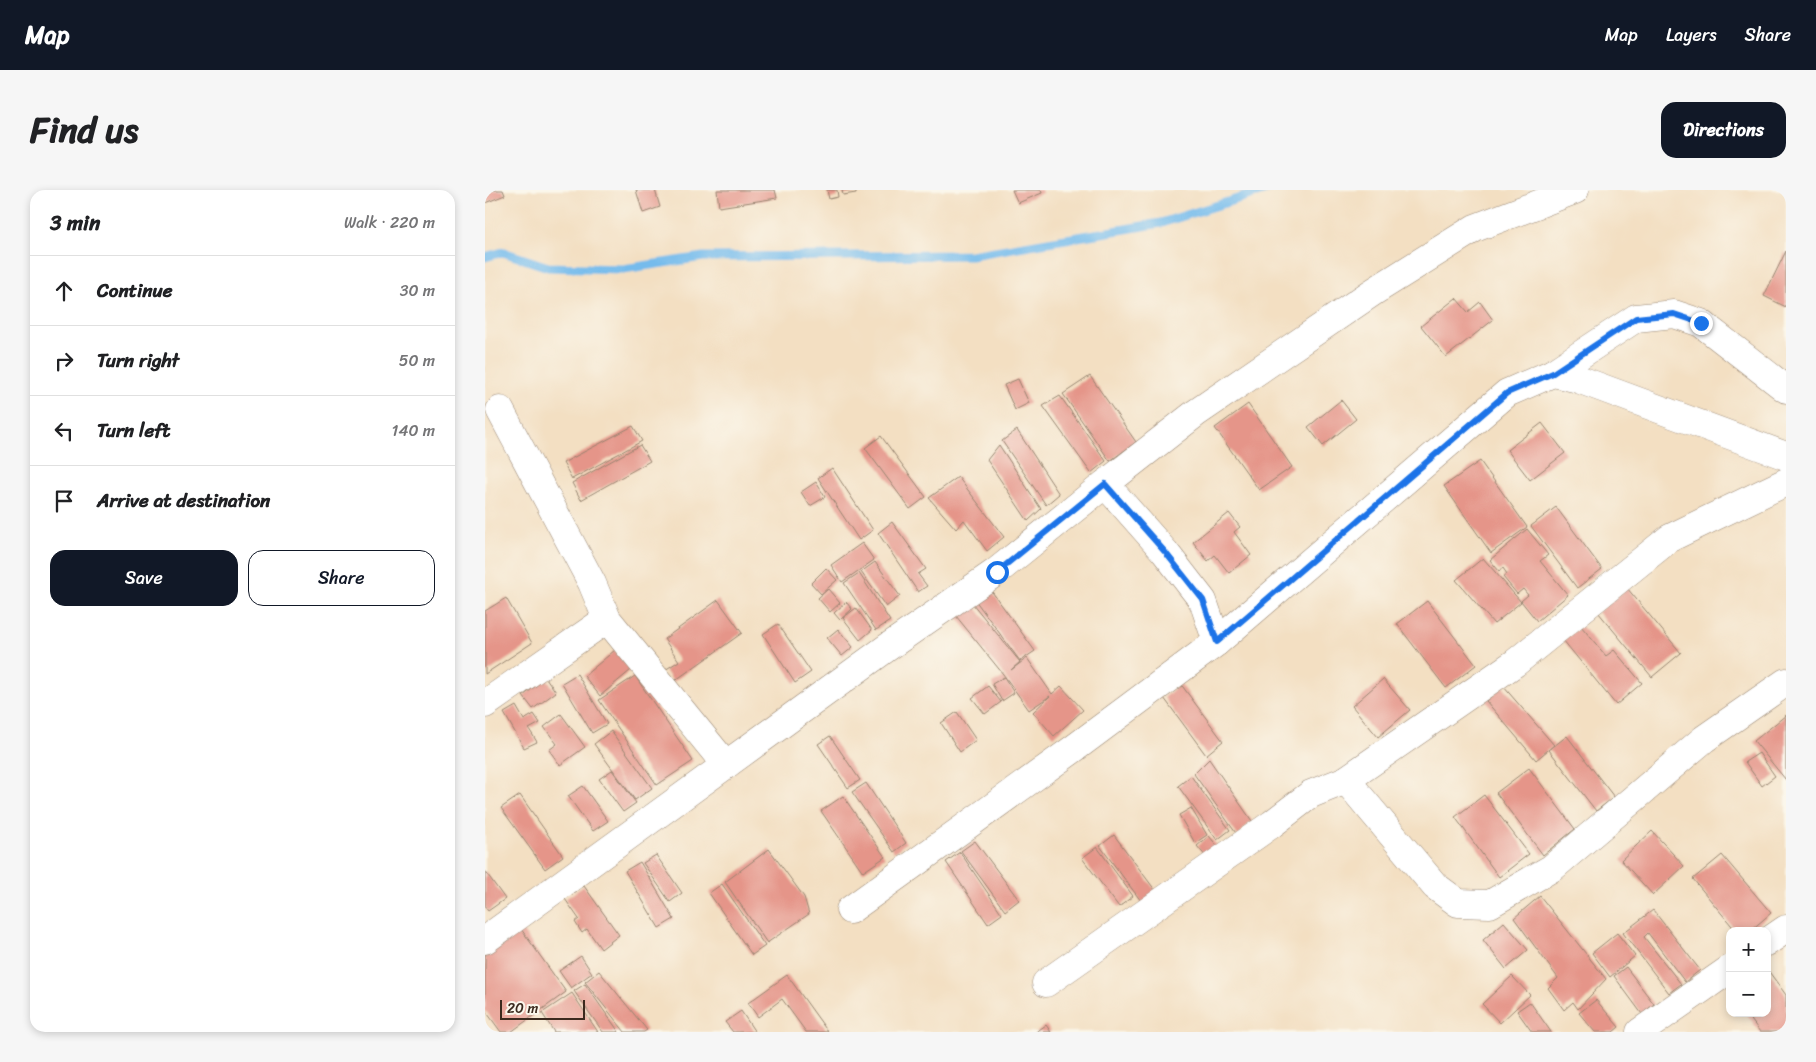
<!DOCTYPE html>
<meta charset="utf-8">
<style>
body{margin:0;font-family:Sriracha,sans-serif;background:#f6f6f6;color:#202124}
.controls{position:absolute;right:15px;bottom:15px;display:grid;overflow:hidden;border-radius:10px;box-shadow:0 2px 8px #0003}
.controls button{width:45px;height:45px;display:grid;place-items:center;padding:0;border:0;border-bottom:1px solid #e0e0e0;background:#fff;color:#202124;font:25px sans-serif}
.scale{position:absolute;left:15px;bottom:12px;width:85px;box-sizing:border-box;padding-left:5px;border:2px solid #3b2a1e;border-top:0;font-size:14px;line-height:18px;white-space:nowrap;color:#3b2a1e;-webkit-text-stroke:4px #fbf7ec;paint-order:stroke}
.stop{position:absolute;width:15px;height:15px;margin:-11px;border:4px solid #1a73e8;border-radius:50%;background:#fff}
.stop.end{background:#1a73e8;border-color:#fff;box-shadow:0 1px 5px #0008}
.list{margin:0;padding:0;list-style:none}
h2{display:flex;justify-content:space-between;align-items:center;height:65px;margin:0;padding:0 20px;font-size:21px}
h2 small{font-size:16px;font-weight:400;color:#757577}
.list li{display:grid;grid-template-columns:32px 1fr auto;gap:15px;align-items:center;box-sizing:border-box;height:70px;padding:0 20px;border-top:1px solid #e0e0e0}
.list b{display:block;font-size:19px;white-space:nowrap}
.list em{font-size:16px;font-style:normal;color:#757577}
.actions{display:flex;gap:10px;padding:15px 20px}
.actions a{flex:1;padding:11px 0;border:1px solid #111827;border-radius:15px;text-align:center;font-size:18px;color:#111827}
.actions .main{background:#111827;color:#fff}
.icon{flex:none;width:28px;height:28px;fill:none;stroke:currentColor;stroke-width:2;stroke-linecap:round;stroke-linejoin:round}
.map{position:relative;flex:none;width:1301px;height:842px;overflow:hidden;border-radius:15px}
header{display:flex;align-items:center;gap:30px;box-sizing:border-box;height:70px;padding:0 25px;background:#111827;color:#fff}
header strong{font-size:24px}
nav{display:flex;gap:28px;margin-inline-start:auto;font-size:18px}
.intro{display:flex;align-items:center;justify-content:space-between;box-sizing:border-box;height:120px;padding:0 30px}
h1{margin:0;font-size:35px}
.button{padding:12px 22px;border-radius:15px;background:#111827;color:#fff;font-size:18px;font-weight:700}
main{display:flex;gap:30px;padding:0 30px}
aside{flex:1;background:#fff;border-radius:15px;box-shadow:0 2px 8px #0003}
.map>svg:first-child{display:block}
</style>
<header>
<strong>Map</strong>
<nav><a>Map</a><a>Layers</a><a>Share</a></nav>
</header>
<div class="intro"><h1>Find us</h1><a class="button">Directions</a></div>
<main>
<aside>
<h2>3 min<small>Walk · 220 m</small></h2>
<ul class="list">
<li><svg class="icon" aria-label="ahead" viewBox="0 0 24 24"><path d="M12 20V5M6 11l6-6 6 6"/></svg><div><b>Continue</b></div><em>30 m</em></li>
<li><svg class="icon" aria-label="right" viewBox="0 0 24 24"><path d="M7 20v-9h11M14 6l5 5-5 5"/></svg><div><b>Turn right</b></div><em>50 m</em></li>
<li><svg class="icon" aria-label="left" viewBox="0 0 24 24"><path d="M17 20v-9H6M10 6l-5 5 5 5"/></svg><div><b>Turn left</b></div><em>140 m</em></li>
<li><svg class="icon" aria-label="arrive" viewBox="0 0 24 24"><path d="M6 21V4h12l-3 4 3 4H6"/></svg><div><b>Arrive at destination</b></div></li>
</ul>
<div class="actions"><a class="main">Save</a><a>Share</a></div>
</aside>
<div class="map">
<svg width="1301" height="842" viewBox="0 0 1301 842">
<rect width="100%" height="100%" fill="#fbf7ec"/>
<filter id="ink" filterUnits="userSpaceOnUse"><feTurbulence type="fractalNoise" baseFrequency=".02" numOctaves="2"/><feDisplacementMap in="SourceGraphic" scale="10" xChannelSelector="R" yChannelSelector="G"/><feConvolveMatrix kernelMatrix="1 2 1 2 8 2 1 2 1" color-interpolation-filters="sRGB"/></filter>
<filter id="wash" filterUnits="userSpaceOnUse"><feTurbulence type="fractalNoise" baseFrequency=".0096" numOctaves="4" result="noise"/><feDisplacementMap in="SourceGraphic" scale="20" xChannelSelector="R" yChannelSelector="G"/><feGaussianBlur stdDeviation="1.12" result="paint"/><feColorMatrix in="noise" values="0 0 0 0 0 0 0 0 0 0 0 0 0 0 0 0 0 1.4 0 .05"/><feComposite in="paint" operator="in"/></filter>
<g filter="url(#wash)">
<rect width="100%" height="100%" fill="#f3dfc2"/>
<g fill="none" stroke-linecap="round" stroke-linejoin="round">
<polyline stroke="#75bbec" stroke-width="9" points="0,67 18,62 63,77 138,79 218,67 486,65 676,33 781,0"/>
</g>
<g id="blocks">
<g fill="#e59589">
<polygon points="0,0 18,0 20,5 0,13"/>
<polygon points="151,0 170,0 175,17 158,23"/>
<polygon points="232,0 290,0 292,8 234,17"/>
<polygon points="342,0 352,0 353,7 344,9"/>
<polygon points="357,0 371,0 371,3 358,5"/>
<polygon points="527,0 556,0 557,3 533,13"/>
<polygon points="1301,61 1301,117 1279,106"/>
<polygon points="971,108 983,122 995,112 1008,130 961,167 936,136"/>
<polygon points="605,186 651,252 625,271 578,204"/>
<polygon points="533,189 544,213 530,220 519,195"/>
<polygon points="575,206 621,271 606,283 558,216"/>
<polygon points="856,210 871,229 838,256 823,237"/>
<polygon points="763,214 807,277 774,300 730,238"/>
<polygon points="1057,233 1080,263 1045,290 1022,260"/>
<polygon points="148,236 157,251 87,289 78,273"/>
<polygon points="532,240 574,304 561,315 517,251"/>
<polygon points="396,246 441,307 425,319 380,258"/>
<polygon points="155,255 165,271 96,310 87,293"/>
<polygon points="514,255 556,319 543,331 502,270"/>
<polygon points="995,271 1042,337 1006,363 959,296"/>
<polygon points="347,278 388,340 374,350 333,288"/>
<polygon points="473,287 519,347 502,361 479,330 471,339 444,308"/>
<polygon points="331,292 340,307 325,316 316,302"/>
<polygon points="1071,317 1117,379 1092,398 1046,336"/>
<polygon points="744,323 755,337 749,342 766,365 744,383 730,365 723,371 708,352"/>
<polygon points="407,332 441,379 433,384 442,396 433,402 393,343"/>
<polygon points="1042,339 1063,365 1055,371 1083,405 1052,431 1036,411 1043,405 1038,399 1032,404 1018,387 1022,384 1018,378 1014,381 1005,370"/>
<polygon points="377,353 389,370 357,392 346,375"/>
<polygon points="998,368 1036,412 1009,434 971,390"/>
<polygon points="390,372 415,406 401,417 376,382"/>
<polygon points="341,378 352,390 336,404 326,393"/>
<polygon points="374,383 405,431 391,440 359,393"/>
<polygon points="1142,398 1196,463 1167,487 1113,422"/>
<polygon points="343,399 355,413 345,422 333,408"/>
<polygon points="505,399 550,461 535,471 490,410"/>
<polygon points="21,408 47,453 0,484 0,421"/>
<polygon points="233,410 257,443 188,492 180,480 194,471 179,449"/>
<polygon points="942,411 991,475 961,498 912,434"/>
<polygon points="361,412 367,419 355,430 349,423"/>
<polygon points="487,413 535,472 526,480 542,468 567,504 576,496 598,520 569,546 548,522 565,506 544,520 518,484 471,426"/>
<polygon points="371,418 387,440 375,450 358,428"/>
<polygon points="293,434 326,482 310,493 278,444"/>
<polygon points="1096,436 1121,466 1129,460 1157,493 1131,515 1078,450"/>
<polygon points="353,439 368,457 357,466 342,448"/>
<polygon points="130,460 146,480 115,506 99,486"/>
<polygon points="92,484 122,534 107,543 77,493"/>
<polygon points="150,486 208,571 172,595 114,510"/>
<polygon points="519,487 529,503 517,511 507,494"/>
<polygon points="61,488 71,502 48,519 38,506"/>
<polygon points="898,489 925,520 893,547 867,516"/>
<polygon points="695,493 738,551 721,565 679,508"/>
<polygon points="503,496 516,512 500,524 487,508"/>
<polygon points="1018,496 1069,555 1051,570 1001,511"/>
<polygon points="31,516 39,530 49,524 55,533 44,539 52,552 39,558 19,523"/>
<polygon points="472,522 491,550 475,562 456,533"/>
<polygon points="76,524 100,557 75,575 64,560 72,554 59,537"/>
<polygon points="1301,525 1301,590 1269,551"/>
<polygon points="126,541 167,598 150,610 109,554"/>
<polygon points="345,546 375,590 363,598 333,554"/>
<polygon points="1082,546 1129,607 1111,621 1064,560"/>
<polygon points="1274,563 1290,586 1277,596 1260,572"/>
<polygon points="724,569 767,631 753,646 709,584"/>
<polygon points="1044,578 1090,639 1058,665 1011,603"/>
<polygon points="127,580 151,613 138,622 114,589"/>
<polygon points="706,586 745,640 732,650 693,596"/>
<polygon points="381,593 421,653 409,662 367,602"/>
<polygon points="98,596 123,631 108,641 83,606"/>
<polygon points="35,605 78,666 60,679 16,618"/>
<polygon points="999,605 1044,664 1014,687 970,627"/>
<polygon points="358,606 400,667 378,682 336,621"/>
<polygon points="706,618 722,645 710,653 694,625"/>
<polygon points="1167,641 1199,676 1168,705 1136,670"/>
<polygon points="629,645 673,704 659,715 615,656"/>
<polygon points="724,646 734,658 722,668 712,656"/>
<polygon points="490,651 534,710 520,721 476,661"/>
<polygon points="612,657 648,706 634,717 597,668"/>
<polygon points="284,659 319,707 324,724 282,753 240,692"/>
<polygon points="475,662 517,724 503,734 461,672"/>
<polygon points="171,665 197,703 185,712 158,673"/>
<polygon points="1237,665 1286,723 1265,741 1251,741 1208,689"/>
<polygon points="155,672 189,729 174,738 140,681"/>
<polygon points="0,681 20,709 3,721 0,717"/>
<polygon points="237,694 280,756 267,765 224,703"/>
<polygon points="99,696 134,745 116,759 102,739 97,743 90,732 94,729 80,709"/>
<polygon points="1055,706 1121,789 1093,819 1088,812 1079,820 1063,798 1073,788 1029,728"/>
<polygon points="1168,720 1215,780 1200,792 1163,743 1159,747 1196,794 1184,803 1138,743"/>
<polygon points="1019,732 1043,760 1021,779 998,750"/>
<polygon points="36,739 81,802 26,842 16,842 0,820 0,765"/>
<polygon points="1132,743 1150,766 1125,787 1107,763"/>
<polygon points="96,766 107,783 86,798 74,781"/>
<polygon points="1141,777 1169,814 1157,824 1129,786"/>
<polygon points="1282,779 1301,805 1301,842 1275,842 1261,823 1282,823"/>
<polygon points="114,781 162,840 159,842 140,842 100,792"/>
<polygon points="302,785 343,842 321,842 297,809 273,827 263,813"/>
<polygon points="1027,786 1045,805 1015,833 997,814"/>
<polygon points="100,794 134,842 118,842 89,801"/>
<polygon points="87,803 113,842 69,842 57,823"/>
<polygon points="1111,810 1134,837 1128,842 1110,842 1094,823"/>
<polygon points="1045,812 1066,842 1047,842 1032,821"/>
<polygon points="256,821 270,842 248,842 240,832"/>
<polygon points="561,835 566,842 551,842"/>
</g>
</g>
</g>
<g filter="url(#ink)">
<use href="#blocks" fill-opacity="0" stroke="#978470" stroke-width="1"/>
<g fill="none" stroke-linecap="round" stroke-linejoin="round">
<defs>
<g id="minor">
<polyline points="1068,183 1151,128 1189,124 1216,133 1301,199"/>
<polyline points="15,220 107,393 122,429 241,575"/>
<polyline points="620,294 711,223 888,102 990,38 1090,0"/>
<polyline points="732,452 1022,203 1068,183 1093,189 1301,266"/>
<polyline points="0,514 122,429"/>
<polyline points="861,590 950,696 973,713 1005,714 1067,678 1219,549 1301,492"/>
<polyline points="0,750 403,457 511,382 620,294 680,362 718,411 732,452 587,560 365,720"/>
<polyline points="1282,752 1301,739"/>
<polyline points="561,793 787,634 826,604 861,590 1030,473 1185,348 1301,292"/>
<polyline points="1155,842 1245,779"/>
</g>
</defs>
<use href="#minor" stroke="#978470" stroke-width="29"/>
<use href="#minor" stroke="#fff" stroke-width="28"/>
</g>
</g>
<g fill="none" stroke-linecap="round" stroke-linejoin="round" filter="url(#ink)">
<polyline stroke="#1a73e8" stroke-width="6" points="512,382 620,294 680,362 718,410 732,452 1022,203 1068,183 1151,128 1189,124 1216,133"/>
</g>
</svg>
<div class="controls">
<button>+</button>
<button>−</button>
</div>
<div class="scale">20 m</div>
<div class="stop" style="left:512px;top:382px"></div>
<div class="stop end" style="left:1216px;top:133px"></div>
</div>
</main>
